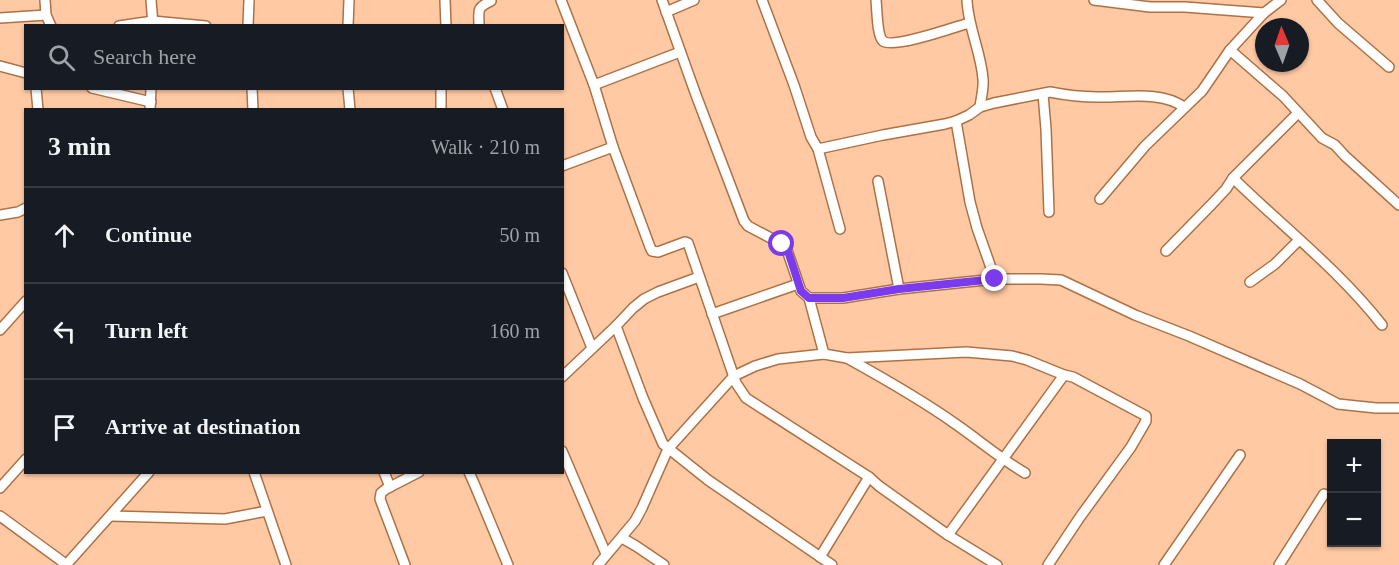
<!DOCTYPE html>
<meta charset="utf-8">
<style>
body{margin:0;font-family:"Times New Roman",serif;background:#242831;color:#f1f3f6}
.controls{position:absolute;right:18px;bottom:18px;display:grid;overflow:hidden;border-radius:0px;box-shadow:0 2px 4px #0004}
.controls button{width:54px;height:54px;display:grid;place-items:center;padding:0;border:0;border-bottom:2px solid #363941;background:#171b24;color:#f1f3f6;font:30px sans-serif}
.compass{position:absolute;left:1255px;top:18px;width:54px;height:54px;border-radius:50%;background:#171b24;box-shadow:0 2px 4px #0004;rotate:358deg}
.stop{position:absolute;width:18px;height:18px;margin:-14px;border:4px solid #7c3aed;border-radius:50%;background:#fff}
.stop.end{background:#7c3aed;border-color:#fff;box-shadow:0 2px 6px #0008}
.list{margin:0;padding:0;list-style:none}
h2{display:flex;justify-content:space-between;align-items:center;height:78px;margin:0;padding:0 24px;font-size:26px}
h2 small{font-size:20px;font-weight:400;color:#9ea1a6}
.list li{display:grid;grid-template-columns:39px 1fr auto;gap:18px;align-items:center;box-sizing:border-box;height:96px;padding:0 24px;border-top:2px solid #363941}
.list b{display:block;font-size:22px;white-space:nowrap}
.list em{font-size:20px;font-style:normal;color:#9ea1a6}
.icon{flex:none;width:33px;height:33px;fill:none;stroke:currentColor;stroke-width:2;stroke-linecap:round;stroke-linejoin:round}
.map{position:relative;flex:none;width:1399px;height:565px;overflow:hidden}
.search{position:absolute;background:#171b24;box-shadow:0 2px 4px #0004;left:24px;top:24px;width:540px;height:66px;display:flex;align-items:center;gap:15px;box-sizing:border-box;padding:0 21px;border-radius:0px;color:#9ea1a6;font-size:22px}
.panel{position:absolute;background:#171b24;box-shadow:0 2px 4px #0004;left:24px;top:108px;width:540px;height:366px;border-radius:0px}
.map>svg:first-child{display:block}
</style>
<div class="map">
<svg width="1399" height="565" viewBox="0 0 1399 565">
<rect width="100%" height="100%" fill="#ffc9a4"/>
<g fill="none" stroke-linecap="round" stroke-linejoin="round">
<defs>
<g id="minor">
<polyline points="45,0 46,15 51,26"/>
<polyline points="151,0 153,25"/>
<polyline points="445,0 446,26"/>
<polyline points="561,0 594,85 613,147 650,247 652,251 658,252 685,242 688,243 736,383 746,398 869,477 879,486 948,535 997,565"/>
<polyline points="662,0 696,95 744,221 748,226 782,244 787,250 801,291 809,298 824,354"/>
<polyline points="762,0 794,85 811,137 818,149 840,229"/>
<path d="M876,0c1,9 1,36 7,41 10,8 72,-14 86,-18"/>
<path d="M967,0c1,27 14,52 16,79 1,9 -2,19 -3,28"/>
<polyline points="1094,0 1150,7 1185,7 1264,13"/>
<polyline points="1317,0 1338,23 1389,67"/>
<polyline points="666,12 694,0"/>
<polyline points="0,18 46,15"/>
<polyline points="119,26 153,21 206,26"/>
<polyline points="248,26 249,0"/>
<polyline points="348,26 349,0"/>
<path d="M479,26c0,-16 -3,-18 12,-25"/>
<polyline points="1230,50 1283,96 1322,138 1335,145 1345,156 1399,205"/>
<polyline points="0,66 26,73"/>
<polyline points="594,85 680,52"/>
<polyline points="36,88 38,110"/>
<polyline points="92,88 151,102"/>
<polyline points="252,88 253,110"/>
<polyline points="348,88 350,110"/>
<polyline points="441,88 441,110"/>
<polyline points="495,88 503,110"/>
<polyline points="1043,94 1046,129 1049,212"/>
<polyline points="150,110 151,88"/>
<polyline points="956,121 970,202 977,228 995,279"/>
<path d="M818,149l65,-14 62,-11 11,-3 13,-6 11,-8 14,-4 56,-11c15,3 31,5 47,5 28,1 63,-7 87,10"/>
<polyline points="562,166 613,147"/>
<path d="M1233,178c50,49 106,92 149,147"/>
<polyline points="878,181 899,289"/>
<polyline points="1100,199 1145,146 1202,91 1230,50 1264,13 1281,0"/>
<polyline points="0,215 18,212 26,208"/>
<polyline points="1166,251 1211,205 1226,189 1233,178 1298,113"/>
<polyline points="562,273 592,348"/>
<polyline points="1250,282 1275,264 1299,240"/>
<polyline points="809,298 843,298 899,289 995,279 1041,279 1061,280 1135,315 1189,336 1300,384 1338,404 1376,408 1399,408"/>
<polyline points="712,314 798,284"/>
<polyline points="616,326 643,398 663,444 708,480 832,565"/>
<polyline points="0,330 26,301"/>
<path d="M847,358c38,21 75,42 110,67 23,16 44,34 68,48"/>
<polyline points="562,377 616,326 633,308 644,299 658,292 699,277"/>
<polyline points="562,451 606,554"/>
<polyline points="254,472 286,565"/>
<polyline points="384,472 390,487"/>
<polyline points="469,472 476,488 508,565"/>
<polyline points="0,488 26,459"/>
<polyline points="0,516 67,565"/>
<polyline points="111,516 225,519 267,511"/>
<polyline points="948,535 1064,375"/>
<polyline points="622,538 636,546 664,565"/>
<polyline points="820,557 869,477"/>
<polyline points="66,565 149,472"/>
<polyline points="405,565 380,499 381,493 386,489 419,472"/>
<polyline points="598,565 635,521 642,508 668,449 734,376 755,366 778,359 824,354 847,358 966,352 1012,356 1027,360 1064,375 1073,377 1146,416 1146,421 1131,447 1080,517 1048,565"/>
<polyline points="1164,565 1240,455"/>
<polyline points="1279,565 1324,494"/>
</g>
</defs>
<use href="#minor" stroke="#ae7145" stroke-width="12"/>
<use href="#minor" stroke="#fff" stroke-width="9"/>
</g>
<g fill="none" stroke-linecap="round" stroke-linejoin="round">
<polyline stroke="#7c3aed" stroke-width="8" points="782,244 787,250 789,254 801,291 809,298 843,298 899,289 995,279"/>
</g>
</svg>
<div class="controls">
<button>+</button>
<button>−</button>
</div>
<svg class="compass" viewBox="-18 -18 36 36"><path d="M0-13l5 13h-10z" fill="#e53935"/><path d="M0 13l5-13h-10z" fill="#9ea1a6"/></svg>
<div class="stop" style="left:782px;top:244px"></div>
<div class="stop end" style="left:995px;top:279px"></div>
<div class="search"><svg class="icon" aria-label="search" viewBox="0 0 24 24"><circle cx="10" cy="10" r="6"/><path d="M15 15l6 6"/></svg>Search here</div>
<section class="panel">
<h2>3 min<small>Walk · 210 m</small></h2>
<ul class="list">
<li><svg class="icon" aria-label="ahead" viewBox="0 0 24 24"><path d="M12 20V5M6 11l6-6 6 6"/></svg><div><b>Continue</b></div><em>50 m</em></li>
<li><svg class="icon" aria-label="left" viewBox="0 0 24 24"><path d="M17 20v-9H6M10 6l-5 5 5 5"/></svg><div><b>Turn left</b></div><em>160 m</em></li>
<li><svg class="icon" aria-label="arrive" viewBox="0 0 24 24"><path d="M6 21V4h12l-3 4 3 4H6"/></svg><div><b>Arrive at destination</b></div></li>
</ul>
</section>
</div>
